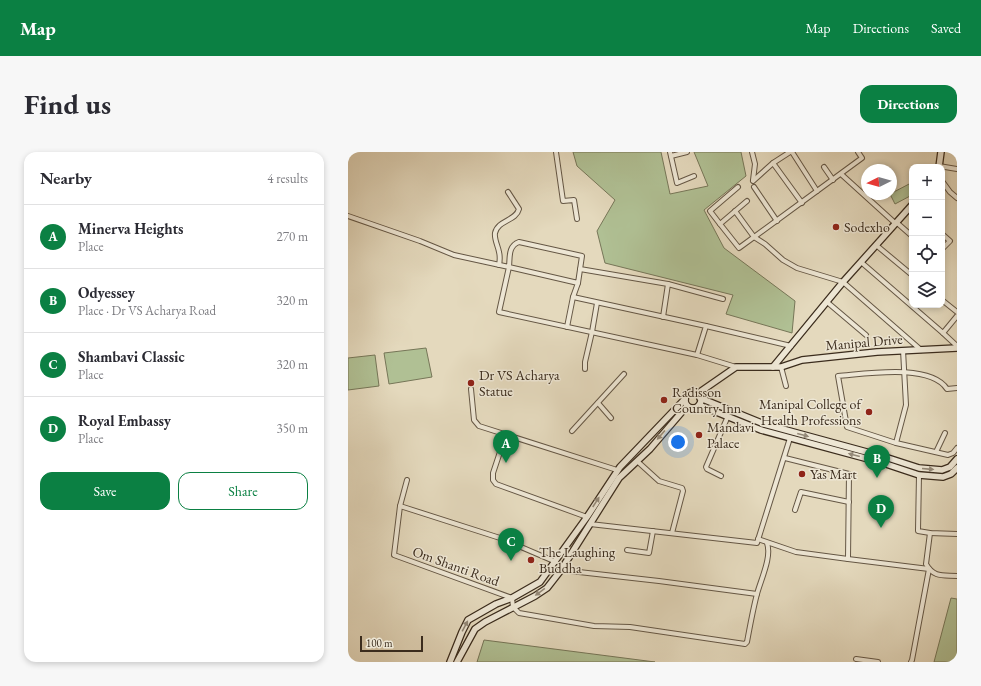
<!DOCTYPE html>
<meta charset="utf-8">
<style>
body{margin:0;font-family:"EB Garamond",serif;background:#f7f7f7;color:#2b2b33}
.controls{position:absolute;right:12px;top:12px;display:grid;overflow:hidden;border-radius:8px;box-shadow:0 2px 6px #0003}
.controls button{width:36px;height:36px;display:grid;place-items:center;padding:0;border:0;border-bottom:1px solid #e1e1e2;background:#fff;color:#2b2b33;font:20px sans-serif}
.compass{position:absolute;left:513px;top:12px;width:36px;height:36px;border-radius:50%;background:#fff;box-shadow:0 2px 6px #0003;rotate:265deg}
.scale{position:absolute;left:12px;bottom:10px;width:63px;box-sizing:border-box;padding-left:4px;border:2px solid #3b2c1d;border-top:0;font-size:11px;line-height:14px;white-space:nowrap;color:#3b2c1d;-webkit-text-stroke:3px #ede6d4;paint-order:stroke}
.you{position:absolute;left:330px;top:290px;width:14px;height:14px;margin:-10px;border:3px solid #fff;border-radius:50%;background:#1a73e8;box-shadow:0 0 0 6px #1a73e833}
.badge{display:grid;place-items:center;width:26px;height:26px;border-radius:50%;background:#0b8043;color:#fff;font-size:13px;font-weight:700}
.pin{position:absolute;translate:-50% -33px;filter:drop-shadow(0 1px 2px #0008)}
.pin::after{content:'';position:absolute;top:21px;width:14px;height:12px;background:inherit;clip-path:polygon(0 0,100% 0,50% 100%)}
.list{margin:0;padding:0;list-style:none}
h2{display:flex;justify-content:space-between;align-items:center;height:52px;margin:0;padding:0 16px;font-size:17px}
h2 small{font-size:13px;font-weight:400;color:#7c7c81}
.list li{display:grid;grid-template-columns:26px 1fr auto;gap:12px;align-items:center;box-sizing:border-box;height:64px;padding:0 16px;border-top:1px solid #e1e1e2}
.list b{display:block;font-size:15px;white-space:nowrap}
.list p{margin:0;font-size:13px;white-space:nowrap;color:#7c7c81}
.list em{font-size:13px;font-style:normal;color:#7c7c81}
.actions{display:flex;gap:8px;padding:12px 16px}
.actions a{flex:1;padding:9px 0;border:1px solid #0b8043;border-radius:12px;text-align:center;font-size:14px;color:#0b8043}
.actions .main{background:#0b8043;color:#fff}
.icon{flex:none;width:22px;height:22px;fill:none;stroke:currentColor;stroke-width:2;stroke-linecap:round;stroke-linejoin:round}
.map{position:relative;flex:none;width:609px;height:510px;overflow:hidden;border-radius:12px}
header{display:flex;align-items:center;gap:24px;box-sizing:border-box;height:56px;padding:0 20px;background:#0b8043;color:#fff}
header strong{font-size:19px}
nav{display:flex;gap:22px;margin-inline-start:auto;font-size:14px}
.intro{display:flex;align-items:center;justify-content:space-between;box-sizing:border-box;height:96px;padding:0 24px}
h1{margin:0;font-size:28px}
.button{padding:10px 18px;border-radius:12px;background:#0b8043;color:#fff;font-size:14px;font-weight:700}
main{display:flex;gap:24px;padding:0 24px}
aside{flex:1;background:#fff;border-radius:12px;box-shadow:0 2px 6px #0003}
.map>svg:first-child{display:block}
</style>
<header>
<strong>Map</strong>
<nav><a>Map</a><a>Directions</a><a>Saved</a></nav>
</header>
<div class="intro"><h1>Find us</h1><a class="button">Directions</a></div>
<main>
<aside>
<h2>Nearby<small>4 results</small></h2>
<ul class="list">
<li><span class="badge">A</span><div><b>Minerva Heights</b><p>Place</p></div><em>270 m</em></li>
<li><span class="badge">B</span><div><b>Odyessey</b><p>Place · Dr VS Acharya Road</p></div><em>320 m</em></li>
<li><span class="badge">C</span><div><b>Shambavi Classic</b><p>Place</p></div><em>320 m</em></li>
<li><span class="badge">D</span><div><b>Royal Embassy</b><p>Place</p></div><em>350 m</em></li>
</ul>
<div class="actions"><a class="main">Save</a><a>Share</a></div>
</aside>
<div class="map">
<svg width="609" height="510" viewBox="0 0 609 510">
<rect width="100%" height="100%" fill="#e4d9bd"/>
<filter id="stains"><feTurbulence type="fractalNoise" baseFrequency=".005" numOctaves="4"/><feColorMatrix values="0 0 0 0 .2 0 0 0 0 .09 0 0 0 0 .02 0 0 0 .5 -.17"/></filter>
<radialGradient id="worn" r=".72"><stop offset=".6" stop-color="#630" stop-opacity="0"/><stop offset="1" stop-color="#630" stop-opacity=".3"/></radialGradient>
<g fill="#b0c094" stroke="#767658">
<polygon points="225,0 313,0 322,42 360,34 346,0 393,0 398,24 356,58 376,96 447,149 444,181 378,162 385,143 257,111 249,79 267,48 229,14"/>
<polygon points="563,31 564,34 564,43 547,52 542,42"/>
<polygon points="78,196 84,225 41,232 36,201"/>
<polygon points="27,203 31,234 0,238 0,206"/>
<polygon points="603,446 609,447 609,510 586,510"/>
<polygon points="136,488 307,510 129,510"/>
</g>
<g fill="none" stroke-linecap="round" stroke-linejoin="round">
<defs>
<g id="street">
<polyline points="208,0 215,49 226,48 229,67"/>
<polyline points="322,0 329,31 346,24"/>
<polyline points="404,0 407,12 405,28"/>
<polyline points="444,0 469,39"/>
<polyline points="323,4 339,0"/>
<polyline points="425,11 454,51"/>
<polyline points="591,14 609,17"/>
<polyline points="476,15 485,28"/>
<polyline points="493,22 547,71"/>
<polyline points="405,29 425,11 442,0"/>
<polyline points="594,29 602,40 609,46"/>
<polyline points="406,35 429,69"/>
<polyline points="399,49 372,72 391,96 514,6 510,0"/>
<polyline points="387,59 406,85 417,92 435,108 449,116 495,130 573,198"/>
<path d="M0,64l72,25 34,14 55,12c1,-10 -1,-21 10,-25l63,14 -4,27 -69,-16 -10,45 198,43 39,12"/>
<polyline points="548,70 564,84"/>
<polyline points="372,72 362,59 390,35"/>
<polyline points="594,82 602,89 594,97"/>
<polyline points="528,93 564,123"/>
<polyline points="513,110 595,181 609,164"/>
<path d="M151,113c1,-5 1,-9 0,-13 -1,-6 -5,-13 -4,-19 3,-13 21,-12 24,-24l-11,-17"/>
<polyline points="232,117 320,132"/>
<polyline points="230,131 225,145 358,174 349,203"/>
<polyline points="594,148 609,160"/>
<polyline points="479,150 518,183"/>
<polyline points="315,165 320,132 375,147"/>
<polyline points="358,174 443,194"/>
<polyline points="219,175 225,145"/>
<polyline points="595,181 609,194"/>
<polyline points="555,198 558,253 548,291 600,303 605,301 609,296"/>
<polyline points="433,215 438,234"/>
<polyline points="237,217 237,210 244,180 249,151"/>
<polyline points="123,237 126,268 131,274 269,318"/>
<polyline points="250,251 263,266"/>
<polyline points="224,279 276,222"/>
<polyline points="158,282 145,321 145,328 148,332 239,365"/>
<path d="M548,291l-49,-16 -9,-51c27,-2 92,-13 109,13l10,-1"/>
<polyline points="588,300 597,281"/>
<polyline points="289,309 311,329 334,336 335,339 324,381"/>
<polyline points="571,323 570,379 582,381 609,382"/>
<polyline points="373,324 359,317 358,315 380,264"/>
<path d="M59,328l-7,26 -6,49 118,43 1,9 6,6 75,13 36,1 115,17 2,-2c3,-16 6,-33 10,-48 4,-15 15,-37 10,-51"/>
<polyline points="52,354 152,386 208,410"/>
<polyline points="447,358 453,340 501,350"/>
<polyline points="242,372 409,391 442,286"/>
<path d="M582,381l-4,31c8,14 17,11 31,12"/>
<polyline points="410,387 448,400 500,407 501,322 437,306"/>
<polyline points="279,398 301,401 305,379"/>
<polyline points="500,407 581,417 564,508 563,510"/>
<polyline points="213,418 311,429 409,442"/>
<polyline points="508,507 530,510"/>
</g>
<g id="secondary">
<polyline points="591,15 593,0"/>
<polyline points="425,215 433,215 454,208 529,200 609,196"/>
<circle cx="345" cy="248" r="8"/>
<polyline points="349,242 388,215 425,215 495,130 564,53"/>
<polyline points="352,246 416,272 537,305 571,316 594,318 602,315 609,307"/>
<polyline points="351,253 413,278 535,311 571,323 595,325 603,322 609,316"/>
<polyline points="102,510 114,480 120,468 148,452 164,446 192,430 239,365 272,315 337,247"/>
<polyline points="109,510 127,477 137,470 187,444 199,436 213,418 271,326 302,297 339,254"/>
</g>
</defs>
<use href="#street" stroke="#655745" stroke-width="6"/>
<use href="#secondary" stroke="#3b2c1d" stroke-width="8"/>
<use href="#street" stroke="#ede6d4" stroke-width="4"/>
<use href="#secondary" stroke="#ede6d4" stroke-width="5.5"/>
</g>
<defs><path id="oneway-solid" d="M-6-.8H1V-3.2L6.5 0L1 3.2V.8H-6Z"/></defs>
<g fill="#948978">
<use href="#oneway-solid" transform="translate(313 283) rotate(131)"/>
<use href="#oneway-solid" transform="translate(455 283) rotate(15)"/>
<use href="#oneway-solid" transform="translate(506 303) rotate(-165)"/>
<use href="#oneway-solid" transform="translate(580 317) rotate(5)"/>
<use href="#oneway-solid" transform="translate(248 350) rotate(-57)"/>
<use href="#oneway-solid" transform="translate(192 440) rotate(144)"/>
<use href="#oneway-solid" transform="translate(117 474) rotate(-62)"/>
</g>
<g fill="#8f2418" stroke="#ede6d4" stroke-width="1.5">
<circle cx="488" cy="75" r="4"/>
<circle cx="123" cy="231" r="4"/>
<circle cx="316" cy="248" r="4"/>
<circle cx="521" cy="260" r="4"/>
<circle cx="351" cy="283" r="4"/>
<circle cx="454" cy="322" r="4"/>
<circle cx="183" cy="408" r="4"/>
</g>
<g text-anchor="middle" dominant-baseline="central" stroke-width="3" stroke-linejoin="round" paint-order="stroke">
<g font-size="14" fill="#3b2c1d" stroke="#ede6d4" text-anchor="start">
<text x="496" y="75">Sodexho</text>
<text x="131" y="223">Dr VS Acharya<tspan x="131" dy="16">Statue</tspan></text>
<text x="324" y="240">Radisson<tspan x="324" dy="16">Country Inn</tspan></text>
<text x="513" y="252" text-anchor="end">Manipal College of<tspan x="513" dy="16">Health Professions</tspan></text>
<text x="359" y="275">Mandavi<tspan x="359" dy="16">Palace</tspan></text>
<text x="462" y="322">Yas Mart</text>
<text x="191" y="400">The Laughing<tspan x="191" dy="16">Buddha</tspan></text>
</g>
<g font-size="14" fill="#3b2c1d" stroke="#ede6d4">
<text transform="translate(516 190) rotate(-5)">Manipal Drive</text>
<text transform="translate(108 414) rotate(20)">Om Shanti Road</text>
</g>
</g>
<rect width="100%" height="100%" filter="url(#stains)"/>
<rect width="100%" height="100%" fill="url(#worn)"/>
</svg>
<div class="controls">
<button>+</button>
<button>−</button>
<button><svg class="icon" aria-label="locate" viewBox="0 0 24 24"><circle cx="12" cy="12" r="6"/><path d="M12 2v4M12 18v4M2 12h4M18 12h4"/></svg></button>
<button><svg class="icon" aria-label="layers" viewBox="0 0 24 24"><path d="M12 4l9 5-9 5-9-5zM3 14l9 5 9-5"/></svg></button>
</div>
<svg class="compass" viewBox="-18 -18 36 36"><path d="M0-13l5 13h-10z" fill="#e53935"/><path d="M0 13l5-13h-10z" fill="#7c7c81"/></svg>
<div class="scale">100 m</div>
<div class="you"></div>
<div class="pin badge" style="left:158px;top:311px">A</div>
<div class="pin badge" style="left:529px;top:326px">B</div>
<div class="pin badge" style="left:163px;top:409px">C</div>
<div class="pin badge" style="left:533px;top:376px">D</div>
</div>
</main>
